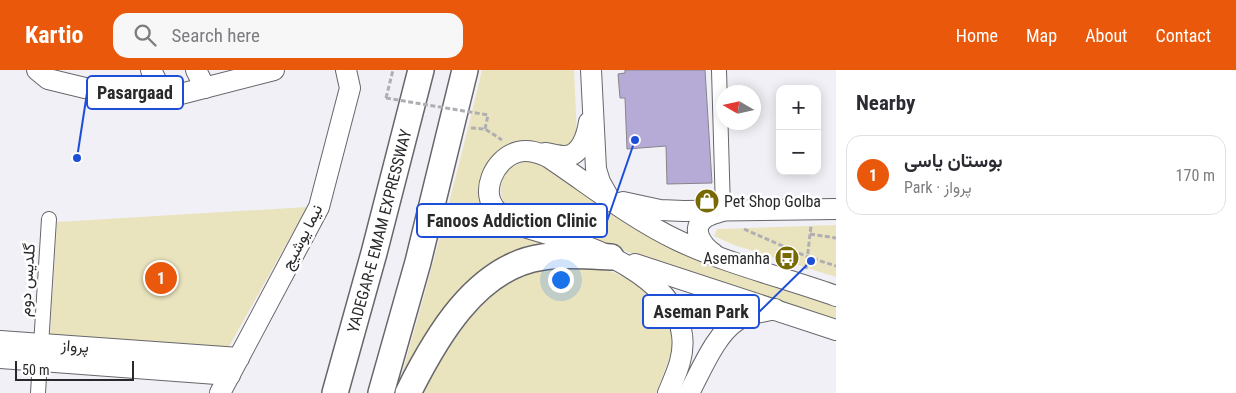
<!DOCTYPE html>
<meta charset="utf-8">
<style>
body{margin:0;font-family:"Roboto Condensed",Vazirmatn,sans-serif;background:#f7f7f7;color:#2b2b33}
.controls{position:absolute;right:15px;top:15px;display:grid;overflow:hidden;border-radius:10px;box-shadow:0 2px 12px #0003}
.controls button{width:45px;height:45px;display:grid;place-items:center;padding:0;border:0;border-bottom:1px solid #e1e1e2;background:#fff;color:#2b2b33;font:25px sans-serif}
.compass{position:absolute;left:716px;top:15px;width:45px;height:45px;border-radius:50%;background:#fff;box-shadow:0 2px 12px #0003;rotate:279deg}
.scale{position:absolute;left:15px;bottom:12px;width:119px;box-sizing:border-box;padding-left:5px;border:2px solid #29282a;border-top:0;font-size:14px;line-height:18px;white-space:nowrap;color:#29282a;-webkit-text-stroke:4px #fefefe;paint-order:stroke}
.you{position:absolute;left:560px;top:209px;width:18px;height:18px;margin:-12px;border:4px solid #fff;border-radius:50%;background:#1a73e8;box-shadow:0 0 0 8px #1a73e833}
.badge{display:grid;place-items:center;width:32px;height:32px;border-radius:50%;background:#ea580c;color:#fff;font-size:16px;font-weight:700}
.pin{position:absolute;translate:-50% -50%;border:2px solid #fff;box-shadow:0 1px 5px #0006}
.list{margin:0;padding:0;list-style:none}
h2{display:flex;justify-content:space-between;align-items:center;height:65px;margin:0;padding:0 20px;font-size:21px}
h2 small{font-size:16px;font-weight:400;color:#7c7c81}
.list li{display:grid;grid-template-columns:32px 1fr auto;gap:15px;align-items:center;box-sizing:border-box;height:80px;margin:0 10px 10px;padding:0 10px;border:1px solid #e1e1e2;border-radius:15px}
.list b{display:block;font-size:19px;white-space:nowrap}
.list p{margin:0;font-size:16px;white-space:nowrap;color:#7c7c81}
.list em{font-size:16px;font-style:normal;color:#7c7c81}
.icon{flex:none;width:28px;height:28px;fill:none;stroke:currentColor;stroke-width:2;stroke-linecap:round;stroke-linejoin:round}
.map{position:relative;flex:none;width:836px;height:323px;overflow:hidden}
header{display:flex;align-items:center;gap:30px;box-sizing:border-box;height:70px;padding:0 25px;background:#ea580c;color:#fff}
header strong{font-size:24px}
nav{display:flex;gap:28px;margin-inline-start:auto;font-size:18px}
.search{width:350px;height:45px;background:#f7f7f7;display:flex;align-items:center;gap:12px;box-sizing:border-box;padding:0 18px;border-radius:15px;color:#7c7c81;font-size:19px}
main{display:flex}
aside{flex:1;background:#fff}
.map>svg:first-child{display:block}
</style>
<header>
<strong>Kartio</strong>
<div class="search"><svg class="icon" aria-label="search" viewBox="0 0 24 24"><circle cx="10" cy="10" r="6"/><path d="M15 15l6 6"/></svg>Search here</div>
<nav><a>Home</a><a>Map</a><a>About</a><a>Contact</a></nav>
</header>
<main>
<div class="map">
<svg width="836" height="323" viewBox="0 0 836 323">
<rect width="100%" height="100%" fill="#f1f0f6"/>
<g fill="#eae4be">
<path d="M482,0h92l3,67 -8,12 -67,1 -10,70 14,11 9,4 69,18 -64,2 -121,129c30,-104 58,-208 83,-314z"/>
<path d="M524,92h12l13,5 135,87 152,53v13l-285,-93c-12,-5 -26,-8 -37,-14 -17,-10 -17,-31 -4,-44 3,-4 9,-5 14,-7z"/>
<polygon points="307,137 226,282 50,264 57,152"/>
<polygon points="836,155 836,207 734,175 714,166 717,159"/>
<polygon points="589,196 610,201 641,213 667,240 674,271 671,284 656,323 420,323 433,297 470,243 525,197"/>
</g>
<polygon fill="#b6abd7" stroke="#86858a" points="625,0 705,0 712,113 667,114 666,76 627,79 625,28 620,28 618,4 625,3"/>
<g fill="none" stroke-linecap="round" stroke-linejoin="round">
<defs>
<g id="street">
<polyline points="719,0 723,140"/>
<polyline points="38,323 49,149"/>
</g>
<g id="secondary">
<polyline points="37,0 48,9 85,18 165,28 274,0"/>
<polyline points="151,0 165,28"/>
<polyline points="196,0 205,18"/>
<polyline points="591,0 596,99 600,112 609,128"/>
<path d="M545,83c7,1 14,3 20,3 16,0 22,-21 24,-34"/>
<polyline points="623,132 660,140 684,141 836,139"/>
<path d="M714,184c-12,-8 -25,-26 -8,-37 5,-3 11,-4 16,-6"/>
<polyline points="635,194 836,260"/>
<polyline points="0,271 239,288"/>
<polyline points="0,288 230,305"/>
<polyline points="220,323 319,137 350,18 346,0"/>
<path d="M668,323c8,-19 17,-37 14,-58 -5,-50 -72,-82 -114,-95 -23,-8 -51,-11 -70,-28 -20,-18 -4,-54 20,-60 11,-3 21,1 30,5 42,28 83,61 129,83 50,24 106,37 159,56"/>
<path d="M689,323c12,-22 27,-60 49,-73 11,-7 25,-8 37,-11"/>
</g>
<g id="highway">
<path id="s1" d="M335,323l39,-140 47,-183"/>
<polyline points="381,323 418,192 465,0"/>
<path d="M408,323c27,-54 68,-127 135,-136 22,-3 46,-1 68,0"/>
</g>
</defs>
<use href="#street" stroke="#67666b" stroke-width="16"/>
<use href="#secondary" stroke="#67666b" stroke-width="22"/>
<use href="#highway" stroke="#67666b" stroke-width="28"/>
<g stroke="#afaeb3" stroke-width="3" stroke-dasharray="5 2.5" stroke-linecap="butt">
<polyline points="386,28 393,0"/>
<polyline points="471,58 485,59 502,70"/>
<polyline points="485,59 488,45"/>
<polyline points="744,159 808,187 836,196"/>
<polyline points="810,164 836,168"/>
<polyline points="806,199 811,156"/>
</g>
<use href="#street" stroke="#fff" stroke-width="14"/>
<use href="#secondary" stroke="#fff" stroke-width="20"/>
<use href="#highway" stroke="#fff" stroke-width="25"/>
<polyline stroke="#afaeb3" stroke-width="3" stroke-dasharray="5 2.5" stroke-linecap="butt" points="386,28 488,45"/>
</g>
<defs>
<symbol id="shop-disc" viewBox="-11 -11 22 22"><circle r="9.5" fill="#786a02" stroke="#fefefe"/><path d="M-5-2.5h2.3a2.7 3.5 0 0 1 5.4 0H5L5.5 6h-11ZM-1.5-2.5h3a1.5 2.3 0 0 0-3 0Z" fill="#fff"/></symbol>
<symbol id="bus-disc" viewBox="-11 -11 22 22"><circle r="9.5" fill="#786a02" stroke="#fefefe"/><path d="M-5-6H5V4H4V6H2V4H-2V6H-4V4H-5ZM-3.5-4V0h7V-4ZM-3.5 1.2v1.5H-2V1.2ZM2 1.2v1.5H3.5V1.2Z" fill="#fff"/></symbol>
</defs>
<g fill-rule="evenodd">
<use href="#shop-disc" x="693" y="117" width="28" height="28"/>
<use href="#bus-disc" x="773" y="174" width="28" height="28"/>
</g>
<g text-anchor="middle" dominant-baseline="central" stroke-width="5" stroke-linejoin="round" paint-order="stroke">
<g font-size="16" fill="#29282a" stroke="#fefefe" text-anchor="start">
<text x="724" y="131">Pet Shop Golba</text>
<text x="770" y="188" text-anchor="end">Asemanha</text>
</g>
<g font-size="16" fill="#29282a" stroke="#fefefe">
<text stroke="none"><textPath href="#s1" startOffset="168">YADEGAR-E EMAM EXPRESSWAY</textPath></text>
<text transform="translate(302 167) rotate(-63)">نیما یوشیج</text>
<text transform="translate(27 210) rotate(-86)">گلدیس دوم</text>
<text transform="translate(75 276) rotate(4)">پرواز</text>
</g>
</g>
<path fill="none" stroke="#1d4ed8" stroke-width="2" d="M77 88L87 23M635 70L607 151M811 191L759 242"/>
<g fill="#1d4ed8" stroke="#fefefe" stroke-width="2">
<circle cx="77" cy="88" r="5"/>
<circle cx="635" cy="70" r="5"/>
<circle cx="811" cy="191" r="5"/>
</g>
<g fill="#fefefe" stroke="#1d4ed8" stroke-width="2">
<rect x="87" y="6" width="96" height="33" rx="5"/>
<rect x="417" y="134" width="190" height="33" rx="5"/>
<rect x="643" y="225" width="116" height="33" rx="5"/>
</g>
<g font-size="18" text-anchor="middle" font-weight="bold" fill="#29282a">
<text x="135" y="29">Pasargaad</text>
<text x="512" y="157">Fanoos Addiction Clinic</text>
<text x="701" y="248">Aseman Park</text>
</g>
</svg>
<div class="controls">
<button>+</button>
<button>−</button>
</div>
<svg class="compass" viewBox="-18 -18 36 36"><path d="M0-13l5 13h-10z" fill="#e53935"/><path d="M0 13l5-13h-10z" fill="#7c7c81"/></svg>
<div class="scale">50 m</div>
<div class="you"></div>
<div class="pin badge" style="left:161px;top:208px">1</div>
</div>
<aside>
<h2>Nearby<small></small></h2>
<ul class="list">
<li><span class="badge">1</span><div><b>بوستان یاسی</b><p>Park · پرواز</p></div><em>170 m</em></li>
</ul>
</aside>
</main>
